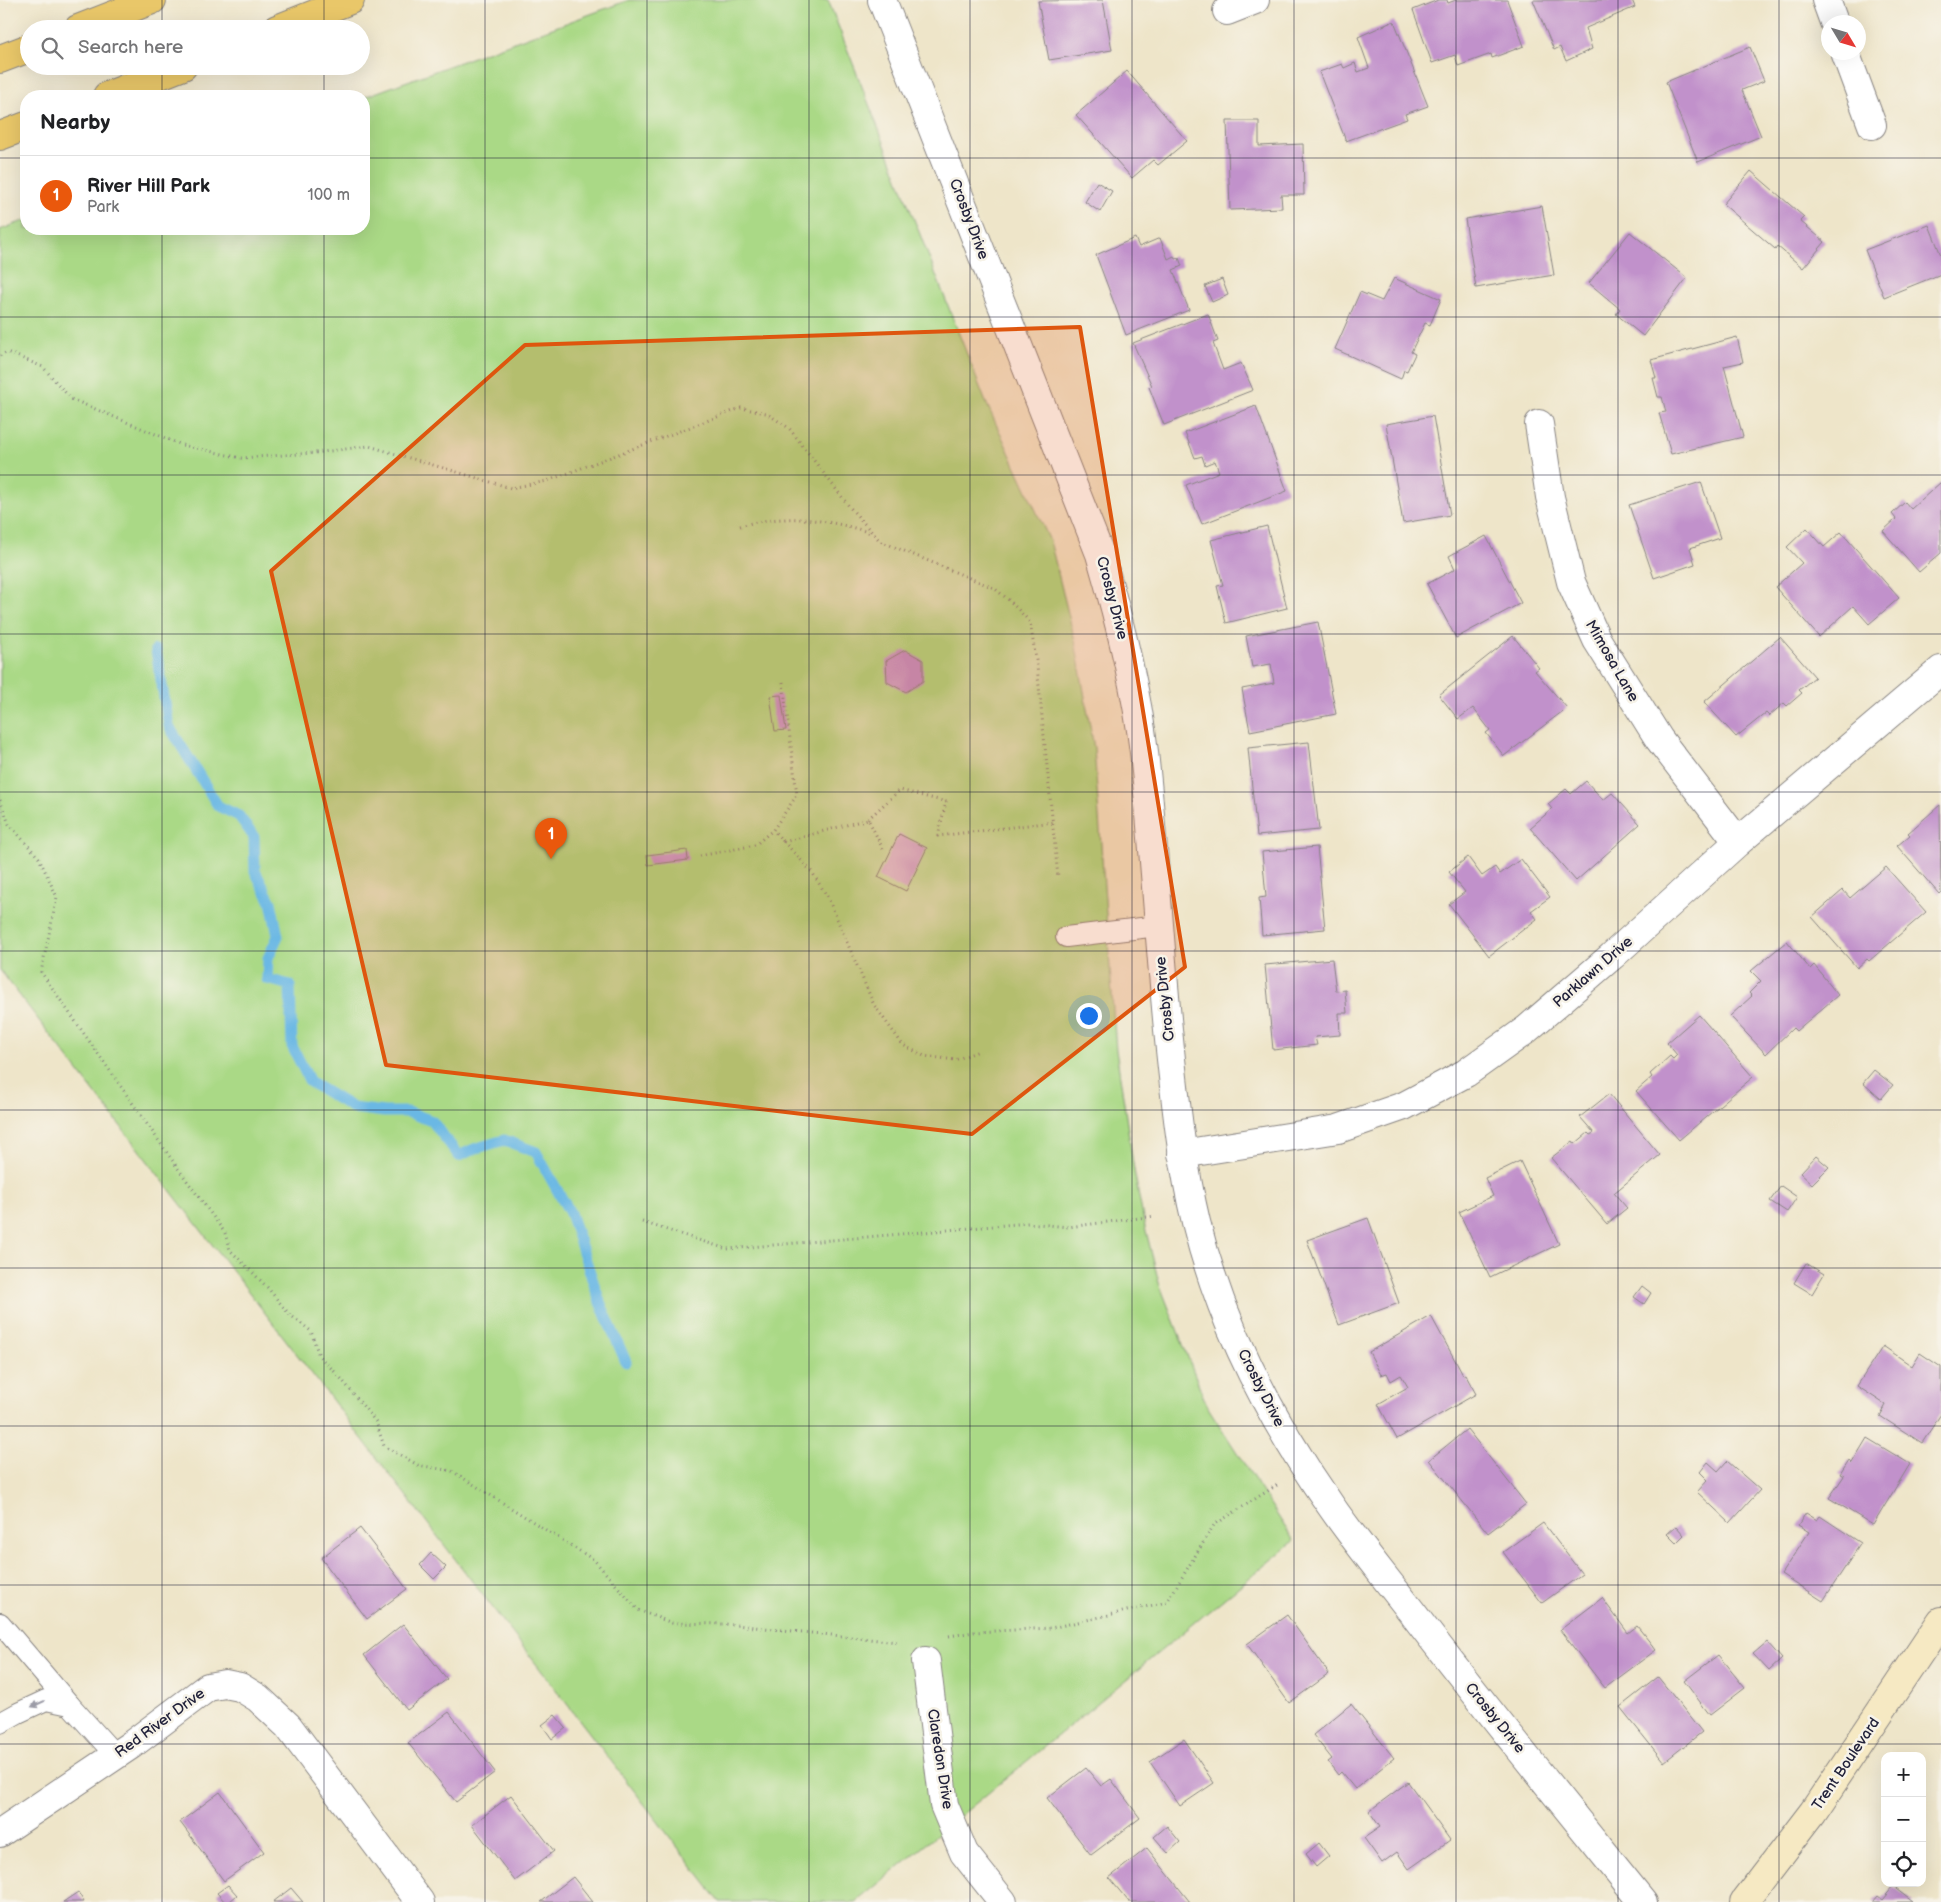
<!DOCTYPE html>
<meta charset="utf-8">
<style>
body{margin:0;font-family:"Balsamiq Sans",sans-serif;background:#f2f2f2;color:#202124}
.controls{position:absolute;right:15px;bottom:15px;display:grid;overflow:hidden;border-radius:10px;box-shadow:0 5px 20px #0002}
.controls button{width:45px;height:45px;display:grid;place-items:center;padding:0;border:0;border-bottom:1px solid #e0e0e0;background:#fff;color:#202124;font:25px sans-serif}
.compass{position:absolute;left:1821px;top:15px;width:45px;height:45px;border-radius:50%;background:#fff;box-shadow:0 5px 20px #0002;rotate:128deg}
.you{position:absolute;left:1088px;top:1015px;width:18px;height:18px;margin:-12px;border:4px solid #fff;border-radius:50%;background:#1a73e8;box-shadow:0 0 0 8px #1a73e833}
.badge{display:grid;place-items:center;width:32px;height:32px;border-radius:50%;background:#ea580c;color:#fff;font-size:16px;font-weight:700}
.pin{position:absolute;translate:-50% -41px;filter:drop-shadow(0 1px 2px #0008)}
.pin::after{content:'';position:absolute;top:26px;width:18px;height:15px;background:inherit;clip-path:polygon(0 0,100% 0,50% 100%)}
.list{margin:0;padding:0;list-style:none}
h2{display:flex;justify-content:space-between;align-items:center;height:65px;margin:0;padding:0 20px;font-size:21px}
h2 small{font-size:16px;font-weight:400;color:#757577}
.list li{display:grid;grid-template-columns:32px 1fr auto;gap:15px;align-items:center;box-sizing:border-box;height:80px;padding:0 20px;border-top:1px solid #e0e0e0}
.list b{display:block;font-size:19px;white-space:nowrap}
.list p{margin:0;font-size:16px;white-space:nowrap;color:#757577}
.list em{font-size:16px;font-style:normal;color:#757577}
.icon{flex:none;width:28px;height:28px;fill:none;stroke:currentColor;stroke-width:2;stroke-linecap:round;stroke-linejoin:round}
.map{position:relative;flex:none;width:1941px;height:1902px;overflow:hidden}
.search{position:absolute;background:#fff;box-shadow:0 5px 20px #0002;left:20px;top:20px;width:350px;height:55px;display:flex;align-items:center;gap:12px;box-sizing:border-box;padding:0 18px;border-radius:28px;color:#757577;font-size:19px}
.panel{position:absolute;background:#fff;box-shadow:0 5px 20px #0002;left:20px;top:90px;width:350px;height:145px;border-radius:20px}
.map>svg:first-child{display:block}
</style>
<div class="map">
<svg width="1941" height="1902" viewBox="0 0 1941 1902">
<rect width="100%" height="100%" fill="#f7f3e8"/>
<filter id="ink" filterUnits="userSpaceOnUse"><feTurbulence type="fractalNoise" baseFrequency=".02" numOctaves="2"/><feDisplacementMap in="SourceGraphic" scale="10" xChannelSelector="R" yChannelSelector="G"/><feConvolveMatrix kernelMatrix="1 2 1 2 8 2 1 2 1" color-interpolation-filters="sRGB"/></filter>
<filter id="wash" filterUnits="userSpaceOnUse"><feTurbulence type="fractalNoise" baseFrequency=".0096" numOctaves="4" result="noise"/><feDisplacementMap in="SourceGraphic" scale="20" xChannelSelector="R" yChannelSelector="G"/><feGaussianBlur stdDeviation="1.12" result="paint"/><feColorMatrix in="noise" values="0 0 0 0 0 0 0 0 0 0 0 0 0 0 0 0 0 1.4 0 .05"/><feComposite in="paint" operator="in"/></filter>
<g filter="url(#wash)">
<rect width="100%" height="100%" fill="#eee5c9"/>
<polygon fill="#aad986" stroke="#667e60" points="629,0 828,0 985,400 1050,541 1075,641 1094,748 1116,1050 1134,1170 1144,1223 1159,1283 1207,1406 1294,1541 856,1902 720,1902 0,970 0,230 26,220 26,229 364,229 364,97"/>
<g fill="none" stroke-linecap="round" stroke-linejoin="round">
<polyline stroke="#6ab8e4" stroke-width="11" points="156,650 169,726 218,806 239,816 254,837 255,871 271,902 278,936 268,958 267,979 290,985 292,1046 310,1082 353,1108 384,1112 408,1112 432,1121 459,1156 474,1149 504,1140 536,1152 570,1213 600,1302 626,1362"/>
</g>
<g id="blocks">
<g fill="#c191cb">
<polygon points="1103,0 1112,50 1049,60 1038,1"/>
<polygon points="1438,0 1447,0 1448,3 1456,0 1507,0 1524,46 1492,58 1491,54 1458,66 1455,55 1432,63 1413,10"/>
<polygon points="1533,0 1632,0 1635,7 1586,28 1592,49 1566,61 1560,47 1554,50"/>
<polygon points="1394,21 1428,106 1405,114 1407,119 1346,141 1319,72 1342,64 1344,68 1355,63 1358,72 1369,68 1358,37"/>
<polygon points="1750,47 1764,81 1742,90 1761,136 1698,162 1666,82"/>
<polygon points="1127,71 1187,141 1158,165 1153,160 1132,178 1076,115"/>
<polygon points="1227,121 1259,121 1259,146 1303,144 1304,195 1281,195 1282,208 1230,210"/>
<polygon points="1751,171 1804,217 1800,221 1825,242 1803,268 1777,246 1775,249 1723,204"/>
<polygon points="1097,182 1112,191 1100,212 1085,202"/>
<polygon points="1542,206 1554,275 1476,288 1465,219"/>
<polygon points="1929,225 1941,255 1941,274 1884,297 1865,250"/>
<polygon points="1630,232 1687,278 1643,336 1616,314 1620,309 1589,283"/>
<polygon points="1135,238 1139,247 1160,238 1168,259 1174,256 1175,259 1179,258 1182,266 1173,270 1189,310 1126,335 1096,255"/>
<polygon points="1394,278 1441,299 1430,325 1425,323 1411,352 1415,354 1407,371 1404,370 1401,379 1335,349 1360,292 1382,301"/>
<polygon points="1222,279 1228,295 1212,302 1205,286"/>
<polygon points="1208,314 1218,341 1213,343 1223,370 1241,363 1253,390 1164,425 1149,387 1152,386 1133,343"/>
<polygon points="1737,337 1743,362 1724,366 1743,437 1671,454 1659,413 1666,412 1662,397 1658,397 1653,378 1656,378 1651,360"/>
<polygon points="1256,406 1287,491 1202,524 1186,485 1219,472 1215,461 1205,465 1202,456 1195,458 1185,433"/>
<polygon points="1433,416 1450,515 1403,523 1386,424"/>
<polygon points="1701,482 1720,538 1690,548 1695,564 1654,578 1629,505"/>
<polygon points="1941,482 1941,553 1919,572 1883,531 1896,519 1892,514 1905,502 1911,509"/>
<polygon points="1267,526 1287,608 1226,623 1217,586 1223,585 1211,540"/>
<polygon points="1807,528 1824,547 1841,532 1899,598 1869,624 1853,606 1819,637 1775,587 1802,563 1787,547"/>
<polygon points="1486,536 1521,603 1456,638 1427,584 1455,569 1449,556"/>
<polygon points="1318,622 1336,714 1250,731 1242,689 1274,683 1271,664 1252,667 1246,636"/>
<polygon points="1513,636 1539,668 1535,671 1567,708 1504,756 1486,733 1490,730 1473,708 1458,719 1439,695"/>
<polygon points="1780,637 1815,677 1799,690 1802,693 1787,706 1784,703 1769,716 1766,713 1736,737 1704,702"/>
<polygon points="905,650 923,660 923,681 906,692 887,682 886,661"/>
<polygon points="781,695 786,730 775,731 770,696"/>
<polygon points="1309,742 1319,830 1257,836 1248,748"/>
<polygon points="1586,781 1603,800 1612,793 1640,824 1576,881 1530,828 1552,809 1548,804 1566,789 1571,794"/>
<polygon points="1940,805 1941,892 1939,894 1897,846 1910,835 1908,833"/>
<polygon points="899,834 927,848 906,891 878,877"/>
<polygon points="1317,847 1325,929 1262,935 1259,898 1266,897 1262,852"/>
<polygon points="687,850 688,860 648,865 647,855"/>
<polygon points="1468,857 1482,876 1495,867 1500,874 1521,859 1550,897 1531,911 1537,919 1489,956 1449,904 1465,892 1449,872"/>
<polygon points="1886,867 1926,912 1869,961 1867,959 1857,968 1812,917 1843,890 1850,898"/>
<polygon points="1787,941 1810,969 1814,965 1838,995 1796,1031 1793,1028 1766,1054 1730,1016 1752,996 1749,993 1761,981 1751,971"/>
<polygon points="1332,959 1336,991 1345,990 1347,1013 1339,1013 1340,1035 1315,1037 1317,1045 1273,1050 1265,965"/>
<polygon points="1699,1015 1753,1077 1679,1140 1636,1091 1652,1077 1650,1074 1670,1056 1673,1059 1677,1055 1667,1043"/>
<polygon points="1874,1070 1893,1085 1881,1099 1863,1083"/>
<polygon points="1609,1094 1660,1155 1614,1193 1627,1208 1607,1224 1551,1158 1573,1141 1575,1144 1588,1133 1590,1135 1594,1133 1580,1117"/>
<polygon points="1816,1156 1829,1167 1812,1184 1800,1173"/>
<polygon points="1520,1161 1559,1244 1490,1277 1459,1212 1493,1196 1485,1178"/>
<polygon points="1781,1186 1797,1197 1787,1212 1770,1201"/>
<polygon points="1368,1218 1399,1303 1339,1325 1307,1240"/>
<polygon points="1806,1263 1824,1274 1812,1294 1794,1283"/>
<polygon points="1642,1286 1651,1293 1644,1304 1634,1297"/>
<polygon points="1431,1316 1463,1375 1465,1374 1476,1394 1397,1439 1378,1404 1408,1387 1401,1375 1391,1381 1387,1373 1381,1375 1369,1352"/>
<polygon points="1883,1346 1912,1366 1920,1353 1941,1367 1941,1414 1922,1443 1880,1416 1886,1405 1857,1386"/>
<polygon points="1467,1429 1526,1504 1488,1533 1429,1460"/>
<polygon points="1867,1438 1910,1464 1873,1525 1829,1498 1844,1476 1840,1474 1849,1460 1852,1463"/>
<polygon points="1727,1461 1760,1490 1730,1523 1697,1492 1708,1480 1700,1472 1708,1462 1718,1471"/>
<polygon points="1806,1513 1817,1520 1820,1516 1861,1543 1823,1601 1781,1574 1809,1532 1798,1525"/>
<polygon points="1543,1523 1582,1574 1542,1603 1503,1552"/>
<polygon points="1676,1526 1684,1535 1676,1543 1667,1534"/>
<polygon points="360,1528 407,1589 367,1619 321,1558"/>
<polygon points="431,1553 446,1567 434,1579 420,1565"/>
<polygon points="1602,1598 1628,1633 1637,1626 1656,1650 1605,1688 1560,1630"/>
<polygon points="1287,1615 1329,1674 1289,1703 1247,1644"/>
<polygon points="403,1624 447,1679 407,1710 364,1655"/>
<polygon points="1767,1642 1782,1659 1769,1671 1753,1654"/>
<polygon points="1718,1655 1745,1688 1710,1715 1684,1681"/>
<polygon points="1658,1677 1702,1732 1664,1762 1620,1707"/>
<polygon points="1351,1704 1394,1758 1355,1789 1341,1772 1338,1775 1328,1762 1332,1759 1313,1735"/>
<polygon points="449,1712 495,1772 456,1802 408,1743"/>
<polygon points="555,1715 566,1728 552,1739 542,1725"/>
<polygon points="1184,1739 1214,1783 1180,1806 1150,1762"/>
<polygon points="1086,1768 1101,1786 1111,1779 1140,1818 1091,1855 1047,1798"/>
<polygon points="1408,1782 1450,1840 1409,1869 1397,1852 1382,1863 1364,1838 1380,1827 1369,1811"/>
<polygon points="220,1792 264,1852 224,1881 180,1822"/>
<polygon points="511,1795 554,1851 515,1881 472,1825"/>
<polygon points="1167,1826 1180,1842 1168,1853 1154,1837"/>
<polygon points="1319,1843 1329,1856 1316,1867 1306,1854"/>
<polygon points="1147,1848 1190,1902 1129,1902 1109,1878"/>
<polygon points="573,1877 593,1902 541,1902"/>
<polygon points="228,1885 237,1895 229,1902 225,1902 217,1893"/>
<polygon points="1892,1886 1913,1902 1872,1902 1877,1896 1881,1899"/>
<polygon points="291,1888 303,1902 273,1902"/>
<polygon points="78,1892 84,1902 63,1902"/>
</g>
</g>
</g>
<g filter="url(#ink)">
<use href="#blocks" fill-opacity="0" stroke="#888482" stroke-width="1"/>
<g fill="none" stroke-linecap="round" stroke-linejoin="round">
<defs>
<g id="lane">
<polyline points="1066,937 1158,926"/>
<polyline points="0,1623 70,1705"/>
<polyline points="0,1723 18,1713 46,1700 70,1705 116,1756"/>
</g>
<g id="street">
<path d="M882,0l218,554c19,65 36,131 44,198 11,102 16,205 27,307 6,55 12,109 25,163 25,103 75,198 135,284 27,39 58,76 87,114 73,95 149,188 225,282"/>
<polyline points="1826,0 1834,22"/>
<polyline points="1227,11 1255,0"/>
<polyline points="1845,52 1872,125"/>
<polyline points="1539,424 1550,497 1571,582 1597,640 1659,739 1738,842"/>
<polyline points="1182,1154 1338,1129 1404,1106 1466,1073 1526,1030 1612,956 1738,842 1941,670"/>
<polyline points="926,1661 944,1805 964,1853 1003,1902"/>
<polyline points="0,1833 131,1745 208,1687 225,1684 240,1687 258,1698 288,1726 420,1902"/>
</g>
<polyline id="secondary" points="1744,1902 1813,1812 1941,1621"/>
<g id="primary">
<polyline points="78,29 152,0"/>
<polyline points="277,29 350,0"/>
<polyline points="0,59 29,48"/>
<polyline points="107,96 183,66"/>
<polyline points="0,136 26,126"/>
</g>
</defs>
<use href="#lane" stroke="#888482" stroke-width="22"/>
<use href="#street" stroke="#888482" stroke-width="30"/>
<use href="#secondary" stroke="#888482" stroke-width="30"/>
<use href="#primary" stroke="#888482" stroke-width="30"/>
<g stroke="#888482" stroke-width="3" stroke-dasharray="1 4" stroke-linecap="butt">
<polyline points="0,356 7,352 43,367 71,399 182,445 241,458 314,453 369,446 511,488 547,481 741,408 766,413 789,428 852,510 880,541 994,588 1009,600 1030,622 1037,666 1058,877"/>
<path d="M740,526c44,-13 88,-7 131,7"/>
<polyline points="783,682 797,795 773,830 784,842"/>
<polyline points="0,800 9,824 39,858 57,897 41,972 177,1167 225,1233 230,1250 267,1287 289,1314 311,1331 319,1356 339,1376 376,1422 384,1446 418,1465 452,1471 594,1560 638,1610 672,1623 726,1624 898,1642"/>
<polyline points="868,819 900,790 946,802 938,836 1053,822"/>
<polyline points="883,849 868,819 784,842 812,872 828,898 874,1005 903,1045 924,1056 955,1060 979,1051"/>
<polyline points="700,856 755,845 773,830"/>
<polyline points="642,1222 727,1249 1028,1223 1068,1227 1155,1216"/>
<polyline points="949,1636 974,1632 1051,1628 1167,1602 1214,1525 1277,1485"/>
</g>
<use href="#lane" stroke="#fff" stroke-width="20"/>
<use href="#street" stroke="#fff" stroke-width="28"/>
<use href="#secondary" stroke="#f6e9c3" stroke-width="28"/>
<use href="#primary" stroke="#e9c769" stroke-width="28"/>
</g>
<defs><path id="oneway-solid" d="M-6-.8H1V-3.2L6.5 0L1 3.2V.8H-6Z" transform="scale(1.25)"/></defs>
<use fill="#9c9ca7" href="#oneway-solid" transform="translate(38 1704) rotate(156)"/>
</g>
<path fill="#de560e" fill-opacity="0.2" stroke="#de560e" stroke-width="4" stroke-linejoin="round" d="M1080,327l105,640 -213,167 -586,-69 -115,-494 254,-226z"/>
<path fill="none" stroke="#22223b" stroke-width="1" stroke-opacity="0.55" d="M162,0v29M324,0v29M485,0v1902M647,0v1902M809,0v1902M970,0v1902M1132,0v1902M1294,0v1902M1456,0v1902M1618,0v1902M1779,0v1902M162,66v30M324,66v30M0,158h26M364,158h1577M162,229v1673M324,229v1673M0,317h1941M0,475h1941M0,634h1941M0,792h1941M0,951h1941M0,1110h1941M0,1268h1941M0,1426h1941M0,1585h1941M0,1744h1941"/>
<g text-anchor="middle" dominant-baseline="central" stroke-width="5" stroke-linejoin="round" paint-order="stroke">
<g font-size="15" fill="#22223b" stroke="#f7f3e8">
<text transform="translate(969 219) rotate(69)">Crosby Drive</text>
<text transform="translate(1112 598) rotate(75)">Crosby Drive</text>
<text transform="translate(1612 661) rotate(60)">Mimosa Lane</text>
<text transform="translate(1593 972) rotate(-41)">Parklawn Drive</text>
<text transform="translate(1165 999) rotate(-96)">Crosby Drive</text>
<text transform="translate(1261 1388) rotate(63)">Crosby Drive</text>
<text transform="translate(1495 1718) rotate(51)">Crosby Drive</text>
<text transform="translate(160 1723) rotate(-36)">Red River Drive</text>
<text transform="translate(940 1759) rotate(81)">Claredon Drive</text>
<text transform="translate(1846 1764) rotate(-56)">Trent Boulevard</text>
</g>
</g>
</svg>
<div class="controls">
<button>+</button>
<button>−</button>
<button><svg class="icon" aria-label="locate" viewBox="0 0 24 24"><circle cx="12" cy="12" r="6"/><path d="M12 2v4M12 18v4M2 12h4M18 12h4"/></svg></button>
</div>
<svg class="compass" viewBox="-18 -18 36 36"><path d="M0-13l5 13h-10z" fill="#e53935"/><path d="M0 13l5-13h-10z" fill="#757577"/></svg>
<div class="you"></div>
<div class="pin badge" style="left:551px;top:859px">1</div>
<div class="search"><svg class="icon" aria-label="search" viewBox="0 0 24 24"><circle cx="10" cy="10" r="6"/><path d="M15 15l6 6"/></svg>Search here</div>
<section class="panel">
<h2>Nearby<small></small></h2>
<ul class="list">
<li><span class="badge">1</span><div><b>River Hill Park</b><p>Park</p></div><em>100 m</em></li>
</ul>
</section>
</div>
